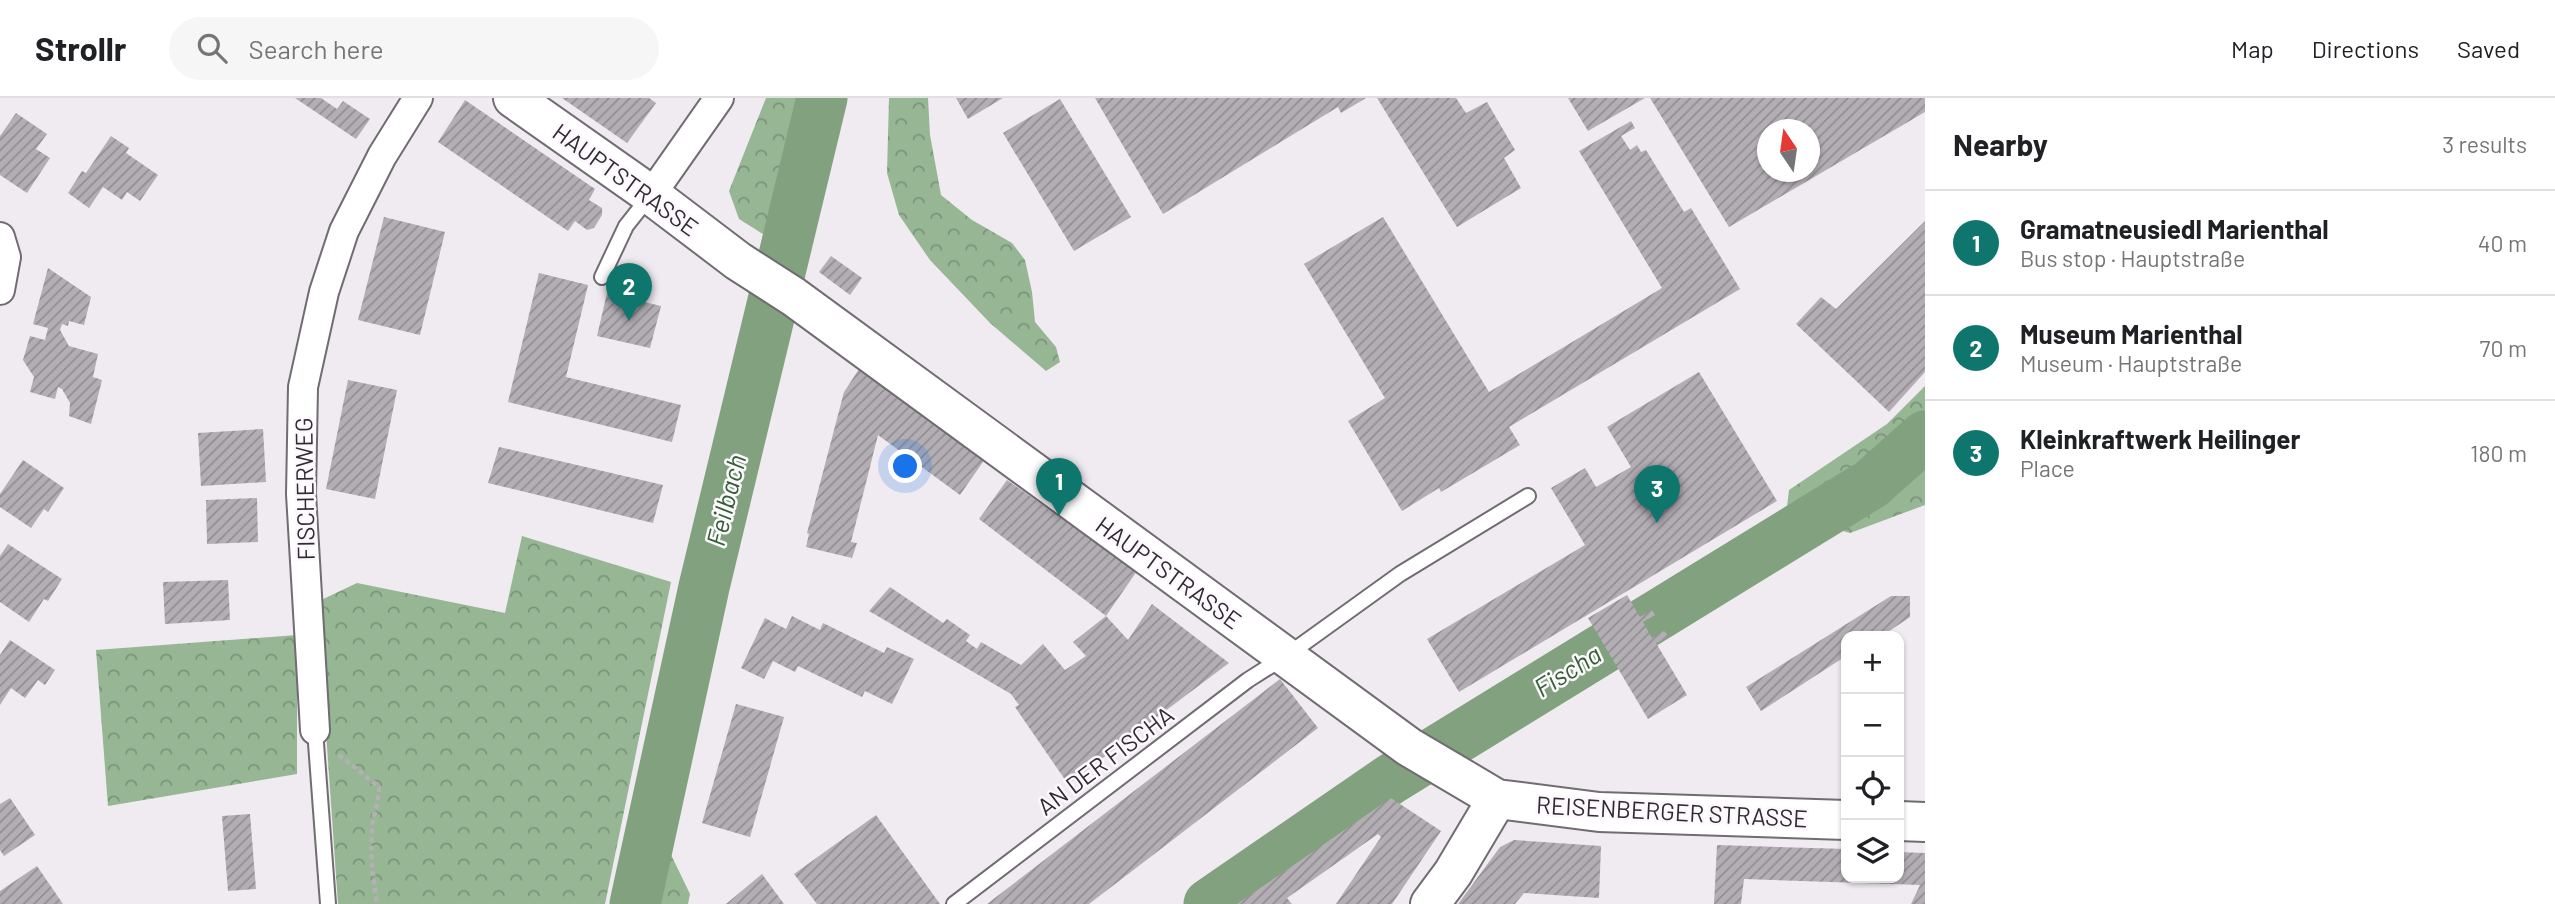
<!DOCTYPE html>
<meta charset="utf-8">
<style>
body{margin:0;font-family:Barlow,sans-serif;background:#f6f6f6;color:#202124}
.controls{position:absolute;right:21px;bottom:21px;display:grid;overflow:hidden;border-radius:14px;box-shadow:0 2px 5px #0004}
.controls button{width:63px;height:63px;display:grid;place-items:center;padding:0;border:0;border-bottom:2px solid #e0e0e0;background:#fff;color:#202124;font:35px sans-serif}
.compass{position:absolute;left:1757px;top:21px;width:63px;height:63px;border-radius:50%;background:#fff;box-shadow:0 2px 5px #0004;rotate:347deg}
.you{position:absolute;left:906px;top:369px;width:24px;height:24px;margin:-18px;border:5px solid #fff;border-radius:50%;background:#1a73e8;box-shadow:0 0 0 10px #1a73e833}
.badge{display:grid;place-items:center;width:46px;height:46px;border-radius:50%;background:#0f766e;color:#fff;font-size:23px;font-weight:700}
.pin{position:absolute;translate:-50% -58px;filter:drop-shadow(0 2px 4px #0008)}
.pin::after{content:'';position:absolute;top:37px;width:24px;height:21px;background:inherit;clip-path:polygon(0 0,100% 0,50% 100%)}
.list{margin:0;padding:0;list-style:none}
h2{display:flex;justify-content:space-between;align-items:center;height:91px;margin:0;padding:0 28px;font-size:30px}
h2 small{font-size:23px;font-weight:400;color:#757577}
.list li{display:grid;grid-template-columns:46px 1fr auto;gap:21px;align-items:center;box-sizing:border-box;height:105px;padding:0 28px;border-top:2px solid #e0e0e0}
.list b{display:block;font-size:26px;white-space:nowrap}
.list p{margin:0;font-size:23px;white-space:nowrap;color:#757577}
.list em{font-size:23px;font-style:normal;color:#757577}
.icon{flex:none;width:38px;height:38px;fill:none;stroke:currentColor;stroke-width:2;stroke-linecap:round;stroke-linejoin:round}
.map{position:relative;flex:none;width:1925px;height:806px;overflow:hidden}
header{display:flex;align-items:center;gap:42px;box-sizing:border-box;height:98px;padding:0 35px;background:#fff;border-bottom:2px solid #e0e0e0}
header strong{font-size:33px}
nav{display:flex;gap:38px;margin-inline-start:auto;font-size:24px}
.search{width:490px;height:63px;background:#f6f6f6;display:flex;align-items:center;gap:18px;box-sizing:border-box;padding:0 24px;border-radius:38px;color:#757577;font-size:26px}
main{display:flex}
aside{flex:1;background:#fff}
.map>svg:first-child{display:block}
</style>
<header>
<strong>Strollr</strong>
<div class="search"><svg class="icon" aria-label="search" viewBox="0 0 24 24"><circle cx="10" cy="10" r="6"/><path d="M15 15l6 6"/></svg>Search here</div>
<nav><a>Map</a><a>Directions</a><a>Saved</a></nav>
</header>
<main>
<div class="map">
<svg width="1925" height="806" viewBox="0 0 1925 806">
<defs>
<pattern id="forest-crowns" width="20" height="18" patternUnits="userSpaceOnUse" patternTransform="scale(1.75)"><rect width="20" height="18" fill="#96b694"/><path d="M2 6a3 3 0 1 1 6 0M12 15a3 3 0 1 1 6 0" fill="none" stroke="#7b9479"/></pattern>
<pattern id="building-hatch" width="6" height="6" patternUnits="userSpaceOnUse" patternTransform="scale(1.75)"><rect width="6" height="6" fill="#b3adb4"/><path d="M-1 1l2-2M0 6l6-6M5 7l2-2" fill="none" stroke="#928d93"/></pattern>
</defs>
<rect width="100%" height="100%" fill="#f0eaf1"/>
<g fill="url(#forest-crowns)">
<polygon points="766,0 831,0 803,161 739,121 729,93"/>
<polygon points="889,0 928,0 930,37 941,97 972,122 1012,145 1025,162 1032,194 1035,224 1056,249 1060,264 1046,273 990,225 930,162 899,117 887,75"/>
<polygon points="1925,288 1925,407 1850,435 1786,417 1789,392 1887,326"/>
<polygon points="522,438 671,484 605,806 338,806 317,504 357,485 505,515"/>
<polygon points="297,537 297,676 108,708 96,552"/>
<polygon points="660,734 690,796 688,806 646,806"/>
</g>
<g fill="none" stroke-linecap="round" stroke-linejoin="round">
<g stroke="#81a17f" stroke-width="51">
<polyline points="635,806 704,489 822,0"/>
<polyline points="1209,806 1391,681 1871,386 1925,338"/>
</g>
</g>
<g fill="url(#building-hatch)" fill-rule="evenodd">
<polygon points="295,0 321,0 337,11 343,3 370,21 356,41"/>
<polygon points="562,0 649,0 656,5 627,45"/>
<polygon points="956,0 1003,0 968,21"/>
<polygon points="1095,0 1366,0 1341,15 1338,9 1163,116"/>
<polygon points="1377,0 1456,0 1466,15 1487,4 1515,52 1504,60 1521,90 1457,129"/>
<polygon points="1568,0 1645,0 1588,33"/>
<path d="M1650,0h275v14l-196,115zM1768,32h42v42h-42z"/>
<polygon points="1060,1 1131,119 1074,153 1003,35"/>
<polygon points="465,2 595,91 589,102 602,110 602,117 594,130 587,132 575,123 568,133 438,44"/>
<polygon points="16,15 47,36 36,51 50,60 27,95 0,77 0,38"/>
<polygon points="1631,23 1635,30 1621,38 1630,52 1637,47 1641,54 1646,52 1684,114 1691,110 1740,191 1509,329 1520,347 1441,394 1439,390 1402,413 1348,323 1385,300 1304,166 1383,119 1489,294 1662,190 1579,53"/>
<polygon points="111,38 129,50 126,55 158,77 140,103 127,94 122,102 103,89 89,110 68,95 82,73 86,75"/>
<polygon points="384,119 445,134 420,237 358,222"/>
<polygon points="1925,123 1925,274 1889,314 1796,226 1821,199 1836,211"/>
<polygon points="831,158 862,180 850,197 819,174"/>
<polygon points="48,170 91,199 84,227 69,223 68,228 62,226 60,232 69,248 98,256 93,279 102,282 91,326 69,318 70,305 62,291 58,289 55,301 30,294 34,279 23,262 30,238 45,242 48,230 33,226"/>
<polygon points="539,175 588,187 566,279 681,307 672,344 508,304"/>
<polygon points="607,195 661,208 650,250 597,238"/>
<polygon points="859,271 985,361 960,397 878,337 851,444 857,445 852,460 806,449 809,436 807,435 844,294"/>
<polygon points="1699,274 1777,403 1459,594 1427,541 1585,447 1551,390 1585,370 1596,389 1631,369 1607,329"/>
<polygon points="348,282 397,292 375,401 326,391"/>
<polygon points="263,331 266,384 201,388 198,335"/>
<polygon points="499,349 663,387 653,425 488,385"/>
<polygon points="23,362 64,390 48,414 44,411 31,430 0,409 0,396"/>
<polygon points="1007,382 1137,473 1106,518 979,421"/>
<polygon points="257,400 258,444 207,446 206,402"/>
<polygon points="8,446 62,481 48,503 44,501 29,524 0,504 0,458"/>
<polygon points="228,482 230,522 165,526 163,484"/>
<polygon points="890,489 943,525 947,521 970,537 966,543 977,551 981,544 1021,567 1043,546 1065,572 1086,558 1073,544 1106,518 1128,542 1152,506 1229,565 1068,686 1015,609 1019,607 1011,596 869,513"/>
<polygon points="1627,497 1640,519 1652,512 1655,517 1643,524 1652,540 1664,533 1667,536 1667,540 1656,545 1687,597 1648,621 1588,520"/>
<polygon points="1891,498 1910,498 1910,519 1885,536 1883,533 1876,538 1846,538 1846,558 1761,613 1746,589"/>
<polygon points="792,518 820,532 823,525 884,555 887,549 914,561 892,606 865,593 862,599 798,568 795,574 773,563 764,581 741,570 765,520 786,531"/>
<polygon points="10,542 55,572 45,587 38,582 25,600 11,590 0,607 0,557"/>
<polygon points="1280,581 1318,630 1153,757 1089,806 987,806"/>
<polygon points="736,606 784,619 750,739 702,725"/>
<polygon points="10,700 35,737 4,758 0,752 0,706"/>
<polygon points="1391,700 1441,733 1392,806 1336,806 1381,739 1378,736 1287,800 1292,806 1237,806"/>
<polygon points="250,716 256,791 228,793 222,718"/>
<polygon points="876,717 940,806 817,806 794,776"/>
<polygon points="1514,742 1601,748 1599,800 1524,795 1515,806 1458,806 1500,749"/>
<polygon points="1717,747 1846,751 1846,780 1899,780 1899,754 1925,755 1925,806 1911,806 1920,787 1744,781 1741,806 1714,806"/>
<polygon points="37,768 63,806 0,806 0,793"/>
<polygon points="762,776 784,806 726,806"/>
</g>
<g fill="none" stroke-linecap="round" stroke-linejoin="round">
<defs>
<g id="lane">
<polyline points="602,179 626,128 649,99"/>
<polyline points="315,632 328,806"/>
<polyline points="954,806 1248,582 1286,558 1400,476 1528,398"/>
</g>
<g id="street">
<polyline points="651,97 719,0"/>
<polyline points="0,139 6,159 0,192"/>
<polyline points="315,632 301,396 303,289 324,194 344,133 382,58 418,0"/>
</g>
<g id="secondary">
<polyline points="513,0 651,97 738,163 794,199 1409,649 1497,701 1599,714 1846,722"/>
<polyline points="1899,723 1925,724"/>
<polyline points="1430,806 1453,775 1497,701"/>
</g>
</defs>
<use href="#lane" stroke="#716b72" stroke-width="18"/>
<use href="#street" stroke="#716b72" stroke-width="32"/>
<use href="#secondary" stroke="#716b72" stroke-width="42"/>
<path stroke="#b5b0b6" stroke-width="4.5" stroke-dasharray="5 3.5" stroke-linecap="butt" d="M339,657l40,32c0,16 -7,29 -7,44 -2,25 1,48 5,73"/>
<use href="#lane" stroke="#fff" stroke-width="14"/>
<use href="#street" stroke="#fff" stroke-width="28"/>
<use href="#secondary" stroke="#fff" stroke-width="38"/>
</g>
<g text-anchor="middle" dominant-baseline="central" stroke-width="5" stroke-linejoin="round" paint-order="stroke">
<g font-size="24" fill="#2e2c2e" stroke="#fdf7fe">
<text transform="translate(626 81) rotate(36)">HAUPTSTRASSE</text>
<text transform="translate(304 391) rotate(-91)">FISCHERWEG</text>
<text transform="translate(1169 474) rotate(36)">HAUPTSTRASSE</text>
<text transform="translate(1105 662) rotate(-37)">AN DER FISCHA</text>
<text transform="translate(1672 713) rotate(3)">REISENBERGER STRASSE</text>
</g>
<g font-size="26" font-style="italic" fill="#316031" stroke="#fdf7fe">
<text transform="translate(725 402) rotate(-76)">Feilbach</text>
<text transform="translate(1567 572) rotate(-32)">Fischa</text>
</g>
</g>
</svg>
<div class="controls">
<button>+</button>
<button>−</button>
<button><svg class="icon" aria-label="locate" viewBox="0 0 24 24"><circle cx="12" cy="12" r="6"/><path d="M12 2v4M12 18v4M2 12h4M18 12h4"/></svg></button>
<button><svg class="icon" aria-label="layers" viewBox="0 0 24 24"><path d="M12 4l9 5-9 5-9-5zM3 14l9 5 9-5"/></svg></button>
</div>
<svg class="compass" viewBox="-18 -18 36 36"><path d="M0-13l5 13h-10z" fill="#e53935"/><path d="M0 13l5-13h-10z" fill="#757577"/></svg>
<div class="you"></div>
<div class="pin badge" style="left:1059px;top:418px">1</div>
<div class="pin badge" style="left:629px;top:223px">2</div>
<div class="pin badge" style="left:1657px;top:425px">3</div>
</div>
<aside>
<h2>Nearby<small>3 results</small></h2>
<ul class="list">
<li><span class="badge">1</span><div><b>Gramatneusiedl Marienthal</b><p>Bus stop · Hauptstraße</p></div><em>40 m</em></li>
<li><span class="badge">2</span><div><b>Museum Marienthal</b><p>Museum · Hauptstraße</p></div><em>70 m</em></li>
<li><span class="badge">3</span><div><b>Kleinkraftwerk Heilinger</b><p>Place</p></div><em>180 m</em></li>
</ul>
</aside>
</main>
